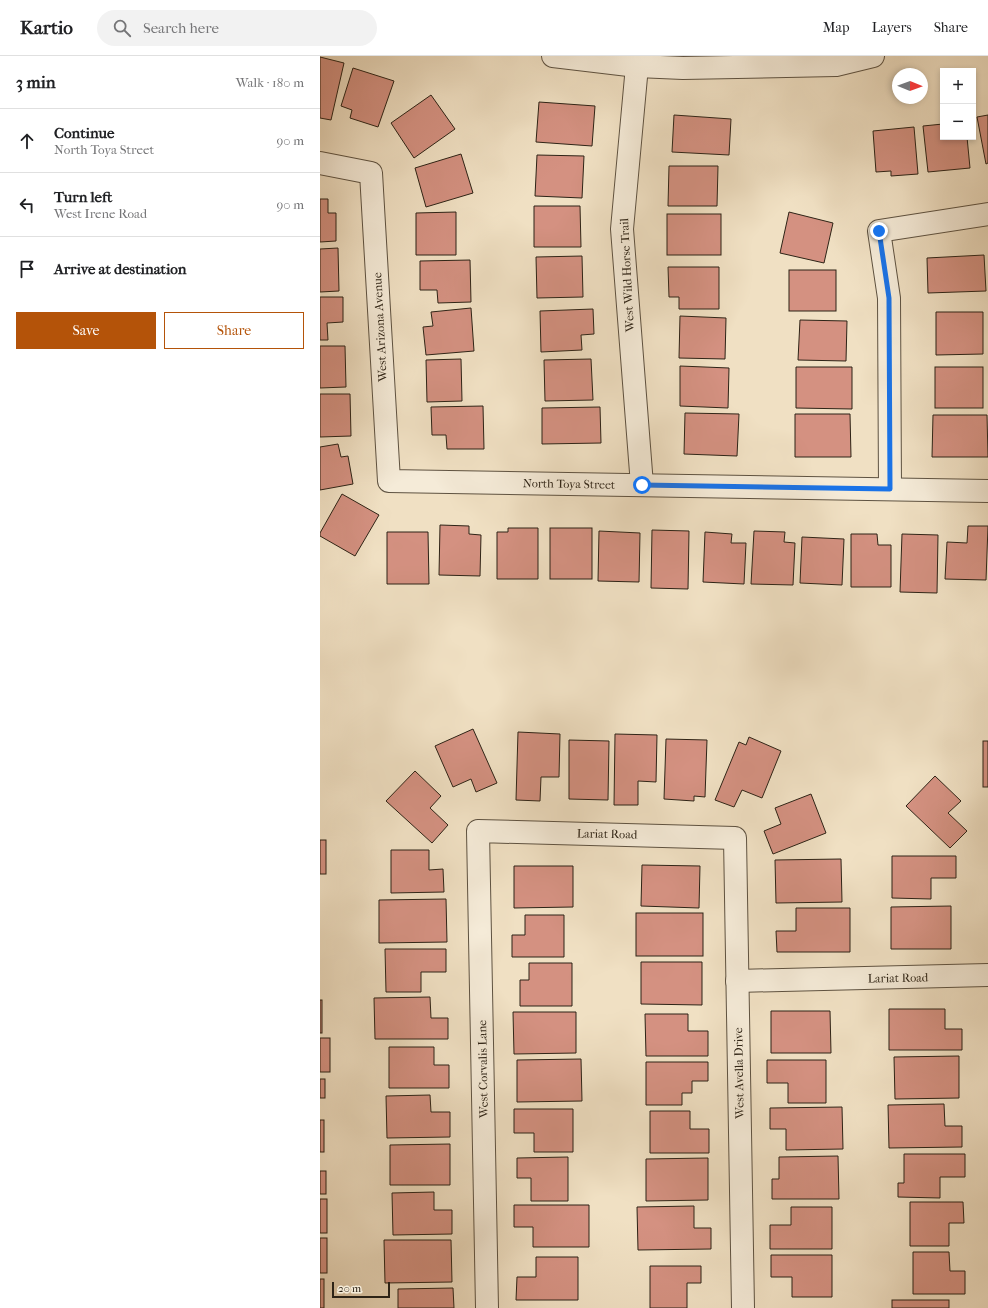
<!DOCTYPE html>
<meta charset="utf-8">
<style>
body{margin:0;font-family:"IM FELL French Canon",serif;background:#f2f2f2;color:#202124}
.controls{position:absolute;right:12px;top:12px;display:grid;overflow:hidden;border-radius:0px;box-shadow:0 2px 6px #0003}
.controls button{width:36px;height:36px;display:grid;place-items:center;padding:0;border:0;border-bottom:1px solid #e0e0e0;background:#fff;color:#202124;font:20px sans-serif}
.compass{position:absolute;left:572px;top:12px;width:36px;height:36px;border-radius:50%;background:#fff;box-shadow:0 2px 6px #0003;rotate:91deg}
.scale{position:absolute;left:12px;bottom:10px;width:58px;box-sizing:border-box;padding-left:4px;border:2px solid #2d2316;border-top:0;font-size:11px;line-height:14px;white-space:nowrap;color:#2d2316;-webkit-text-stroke:3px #f5ebd8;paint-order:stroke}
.stop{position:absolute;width:12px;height:12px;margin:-9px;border:3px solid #1a73e8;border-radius:50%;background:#fff}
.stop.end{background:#1a73e8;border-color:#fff;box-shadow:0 1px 4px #0008}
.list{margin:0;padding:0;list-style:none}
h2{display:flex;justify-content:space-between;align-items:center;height:52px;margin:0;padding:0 16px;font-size:17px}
h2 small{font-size:13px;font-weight:400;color:#757577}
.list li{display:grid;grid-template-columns:26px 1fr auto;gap:12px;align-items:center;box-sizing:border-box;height:64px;padding:0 16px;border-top:1px solid #e0e0e0}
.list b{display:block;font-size:15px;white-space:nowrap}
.list p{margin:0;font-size:13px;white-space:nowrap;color:#757577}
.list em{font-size:13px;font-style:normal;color:#757577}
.actions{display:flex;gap:8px;padding:12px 16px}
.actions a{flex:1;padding:9px 0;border:1px solid #b45309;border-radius:0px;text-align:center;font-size:14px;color:#b45309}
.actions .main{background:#b45309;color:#fff}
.icon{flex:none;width:22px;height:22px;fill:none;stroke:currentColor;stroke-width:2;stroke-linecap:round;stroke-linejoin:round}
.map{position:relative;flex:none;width:668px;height:1252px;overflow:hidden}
header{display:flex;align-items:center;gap:24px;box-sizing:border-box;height:56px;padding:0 20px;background:#fff;border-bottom:1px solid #e0e0e0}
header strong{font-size:19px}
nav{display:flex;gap:22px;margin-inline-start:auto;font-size:14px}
.search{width:280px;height:36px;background:#f2f2f2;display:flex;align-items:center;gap:10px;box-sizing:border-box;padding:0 14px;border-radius:22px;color:#757577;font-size:15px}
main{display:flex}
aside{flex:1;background:#fff}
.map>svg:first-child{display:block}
</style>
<header>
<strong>Kartio</strong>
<div class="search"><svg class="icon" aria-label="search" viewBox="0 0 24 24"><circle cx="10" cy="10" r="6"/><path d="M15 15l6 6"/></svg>Search here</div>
<nav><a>Map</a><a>Layers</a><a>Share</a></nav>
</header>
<main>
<aside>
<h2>3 min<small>Walk · 180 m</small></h2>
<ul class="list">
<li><svg class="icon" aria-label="ahead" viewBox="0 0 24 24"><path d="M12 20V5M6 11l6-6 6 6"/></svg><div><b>Continue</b><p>North Toya Street</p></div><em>90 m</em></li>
<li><svg class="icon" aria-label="left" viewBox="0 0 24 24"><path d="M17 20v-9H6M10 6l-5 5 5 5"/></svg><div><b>Turn left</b><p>West Irene Road</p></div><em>90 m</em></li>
<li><svg class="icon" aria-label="arrive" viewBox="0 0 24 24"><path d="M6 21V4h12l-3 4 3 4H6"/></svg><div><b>Arrive at destination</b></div></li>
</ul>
<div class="actions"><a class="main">Save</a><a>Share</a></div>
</aside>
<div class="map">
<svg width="668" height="1252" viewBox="0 0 668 1252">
<rect width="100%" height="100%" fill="#f0e0c3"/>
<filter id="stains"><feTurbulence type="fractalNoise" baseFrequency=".005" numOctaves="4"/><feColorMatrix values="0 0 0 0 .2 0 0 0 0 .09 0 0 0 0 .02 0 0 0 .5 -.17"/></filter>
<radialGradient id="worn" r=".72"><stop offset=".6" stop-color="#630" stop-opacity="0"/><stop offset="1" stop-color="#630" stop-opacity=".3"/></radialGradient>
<g fill="#d49181" stroke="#2d2316">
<polygon points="0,1 24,7 11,64 0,62"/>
<polygon points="33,12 74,25 58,71 30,62 32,54 21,50"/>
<polygon points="111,39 135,73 94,102 71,67"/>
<polygon points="219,46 275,50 272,90 216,86"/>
<polygon points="354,59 411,63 409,99 352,96"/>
<polygon points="668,59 668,107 666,108 657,61"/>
<polygon points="623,68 623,81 647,81 650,112 608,116 603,70"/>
<polygon points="594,71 598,118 571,120 571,115 556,116 553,75"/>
<polygon points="141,98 153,137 106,151 95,112"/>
<polygon points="217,99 264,100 262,142 215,140"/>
<polygon points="349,110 398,110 397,150 348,150"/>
<polygon points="0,143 8,143 8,157 16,157 16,185 0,186"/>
<polygon points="214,150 260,150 261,191 214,191"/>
<polygon points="136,156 136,199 96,199 96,157"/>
<polygon points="469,156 513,167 504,207 460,197"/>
<rect x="347" y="158" width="54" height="41"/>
<polygon points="18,192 19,235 0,236 0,193"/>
<polygon points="664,199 666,235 608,237 607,202"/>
<polygon points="262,200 263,241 217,242 216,201"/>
<polygon points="150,204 151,246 118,247 117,234 100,234 100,205"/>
<polygon points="348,211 399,211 399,253 359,253 359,241 349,241"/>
<rect x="469" y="214" width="47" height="41"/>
<polygon points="0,241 23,241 23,266 7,267 8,284 0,284"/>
<polygon points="151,252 154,295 106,299 103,271 113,270 111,256"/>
<polygon points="273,253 274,278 261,279 262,294 221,296 220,255"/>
<polygon points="616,256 663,256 663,298 616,299"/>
<polygon points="360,260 406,262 405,303 359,302"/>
<polygon points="480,264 527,265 526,305 478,304"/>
<polygon points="0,290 25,290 26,331 0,332"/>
<polygon points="141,303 142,345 107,346 106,304"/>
<polygon points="271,303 273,344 225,345 224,304"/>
<polygon points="360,310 409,312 408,352 360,350"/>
<polygon points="476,311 532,311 532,353 476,352"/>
<rect x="615" y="311" width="48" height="41"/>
<polygon points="0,338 30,338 31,380 0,381"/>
<polygon points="163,350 164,393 127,393 126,379 112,379 111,351"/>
<polygon points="280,351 281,387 222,388 222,352"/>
<polygon points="365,357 419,358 417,400 364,398"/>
<polygon points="475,358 530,358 531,401 475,401"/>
<polygon points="613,359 667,359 668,401 612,401"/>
<polygon points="18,388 21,401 28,400 33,428 0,434 0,391"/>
<polygon points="22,438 59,459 35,500 0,480 0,477"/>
<polygon points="120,469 149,470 149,478 161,479 160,520 119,519"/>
<polygon points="648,470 668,470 666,524 625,523 627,486 647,487"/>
<polygon points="188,472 218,472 218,523 177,523 177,476 188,476"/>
<rect x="230" y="472" width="42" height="51"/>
<polygon points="332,474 369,475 368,533 331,532"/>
<polygon points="279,475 320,477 319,526 278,525"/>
<polygon points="434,475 465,476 464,486 475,487 473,529 431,528"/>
<polygon points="67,476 108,476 109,528 67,528"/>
<polygon points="385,476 412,478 411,487 426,487 424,528 383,526"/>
<polygon points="531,478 557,478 558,489 571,489 571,531 531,531"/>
<polygon points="582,478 618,479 617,537 580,536"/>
<polygon points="482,481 524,483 522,529 480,527"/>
<polygon points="153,673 177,727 156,736 151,723 133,731 115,690"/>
<polygon points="198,676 240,678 239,721 221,721 220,745 196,744"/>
<polygon points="295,678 337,679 336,726 318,725 318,749 294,749"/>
<polygon points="429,681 461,695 442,742 422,734 414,751 395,744 419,686 426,689"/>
<polygon points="346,683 387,684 385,741 374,740 374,745 344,743"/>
<polygon points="249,684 289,685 288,744 249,743"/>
<rect x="663" y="685" width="5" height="46"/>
<polygon points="95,715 121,740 110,752 128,769 112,787 66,745"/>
<polygon points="615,720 641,745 628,757 647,775 630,792 586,750"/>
<polygon points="491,738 506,777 453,798 444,775 461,768 455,752"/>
<rect x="0" y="784" width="6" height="34"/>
<polygon points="71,794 109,794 109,814 123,813 124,836 71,837"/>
<polygon points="572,800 636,800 636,822 611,822 611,843 572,842"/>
<polygon points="521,803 522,846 456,847 455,804"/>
<polygon points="322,809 380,810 379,852 321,850"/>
<polygon points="194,810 253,810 253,851 194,852"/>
<polygon points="126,843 127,886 59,887 59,844"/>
<polygon points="631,850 631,893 571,893 571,851"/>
<polygon points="476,852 530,852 530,896 457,896 456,875 476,875"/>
<rect x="316" y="857" width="67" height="43"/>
<polygon points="205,859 244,859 244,901 192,901 192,879 205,879"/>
<polygon points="65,893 126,893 126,916 101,916 101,936 66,936"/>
<polygon points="321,906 382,906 382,949 321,948"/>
<polygon points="209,907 252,907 252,950 200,950 200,924 209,924"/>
<polygon points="110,941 111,962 128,962 128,983 55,983 54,942"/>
<rect x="0" y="944" width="2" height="33"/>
<polygon points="569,953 625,953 625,973 642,973 642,994 569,994"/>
<polygon points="451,955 510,955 511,997 451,997"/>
<polygon points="193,956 256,956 256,997 194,998"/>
<polygon points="325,958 368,958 368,975 388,975 388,1000 326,1000"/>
<rect x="0" y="982" width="10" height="34"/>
<polygon points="69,991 114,991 114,1009 129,1009 129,1032 69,1032"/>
<polygon points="639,1000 639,1042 575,1043 574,1001"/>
<polygon points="261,1003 262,1045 197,1046 197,1004"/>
<polygon points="447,1004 506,1004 506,1047 468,1047 468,1027 447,1027"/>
<polygon points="326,1006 388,1006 388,1025 372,1025 372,1037 362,1037 362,1049 326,1049"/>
<rect x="0" y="1023" width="5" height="19"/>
<polygon points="110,1039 111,1056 130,1056 130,1081 67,1082 66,1040"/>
<polygon points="624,1048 625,1070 642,1070 642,1091 569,1092 568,1049"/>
<polygon points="522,1051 523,1093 466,1094 466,1073 450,1073 450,1052"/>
<polygon points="194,1053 253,1053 253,1096 214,1096 214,1077 194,1077"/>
<polygon points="330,1055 370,1055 370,1073 389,1073 389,1097 330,1097"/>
<rect x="0" y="1064" width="4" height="32"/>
<polygon points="130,1088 130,1129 70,1129 70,1089"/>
<polygon points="584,1098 645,1098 645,1121 620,1121 620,1142 578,1141 578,1127 584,1127"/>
<polygon points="518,1100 519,1143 452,1143 452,1123 459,1123 459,1101"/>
<polygon points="248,1101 248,1145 211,1145 211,1122 197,1122 197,1102"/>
<polygon points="388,1102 388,1144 326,1145 326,1103"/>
<rect x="0" y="1115" width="6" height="23"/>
<polygon points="114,1136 114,1154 132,1154 132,1178 73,1179 72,1137"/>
<rect x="0" y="1143" width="7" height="34"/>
<polygon points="590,1146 643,1146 644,1167 629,1167 629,1190 590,1190"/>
<polygon points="194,1149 269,1149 269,1191 213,1191 213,1171 194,1171"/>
<polygon points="374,1150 374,1172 391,1172 391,1193 318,1194 317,1151"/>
<polygon points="471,1151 512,1151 512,1193 450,1193 450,1169 471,1169"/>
<rect x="0" y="1182" width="7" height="35"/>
<polygon points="64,1184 131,1184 132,1226 65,1227"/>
<polygon points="593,1196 629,1196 630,1215 645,1215 645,1238 593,1238"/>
<polygon points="451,1199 512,1199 512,1241 472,1241 472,1221 451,1221"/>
<polygon points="216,1201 258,1201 258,1244 196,1244 197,1221 216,1221"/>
<polygon points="330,1210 381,1210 381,1227 367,1227 367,1252 330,1252"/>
<rect x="0" y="1223" width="4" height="29"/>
<polygon points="133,1232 134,1252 78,1252 78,1233"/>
<rect x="572" y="1244" width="57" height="8"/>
</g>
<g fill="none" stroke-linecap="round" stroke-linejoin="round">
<defs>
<g id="minor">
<polyline points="233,0 317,10 363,12 516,9 553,0"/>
<polyline points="317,10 302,173 322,429"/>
<polyline points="0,107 51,117 69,425 668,435"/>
<polyline points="570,433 569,242 559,175 668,158"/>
<polyline points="417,925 668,919"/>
<polyline points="167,1252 158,775 415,782 423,1252"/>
</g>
</defs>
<use href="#minor" stroke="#5e5241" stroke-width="24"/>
<use href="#minor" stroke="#f5ebd8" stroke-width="22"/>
</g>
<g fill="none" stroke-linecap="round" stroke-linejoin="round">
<polyline stroke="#1a73e8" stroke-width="5" points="322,429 570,433 569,242 559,175"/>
</g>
<g text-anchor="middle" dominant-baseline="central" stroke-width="3" stroke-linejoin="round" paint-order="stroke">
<g font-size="12" fill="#2d2316" stroke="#f5ebd8">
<text transform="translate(307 219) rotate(-93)">West Wild Horse Trail</text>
<text transform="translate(60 271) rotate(-93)">West Arizona Avenue</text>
<text transform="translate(249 428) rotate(1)">North Toya Street</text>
<text transform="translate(287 778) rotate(1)">Lariat Road</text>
<text transform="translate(578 922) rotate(-1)">Lariat Road</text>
<text transform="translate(163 1013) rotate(-91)">West Corvalis Lane</text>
<text transform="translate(419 1017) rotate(-91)">West Avella Drive</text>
</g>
</g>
<rect width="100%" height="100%" filter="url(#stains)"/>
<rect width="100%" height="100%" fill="url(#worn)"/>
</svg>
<div class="controls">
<button>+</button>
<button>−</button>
</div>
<svg class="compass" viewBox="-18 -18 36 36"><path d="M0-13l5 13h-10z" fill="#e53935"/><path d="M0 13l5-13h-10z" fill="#757577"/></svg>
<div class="scale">20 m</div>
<div class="stop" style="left:322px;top:429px"></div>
<div class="stop end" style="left:559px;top:175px"></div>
</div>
</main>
